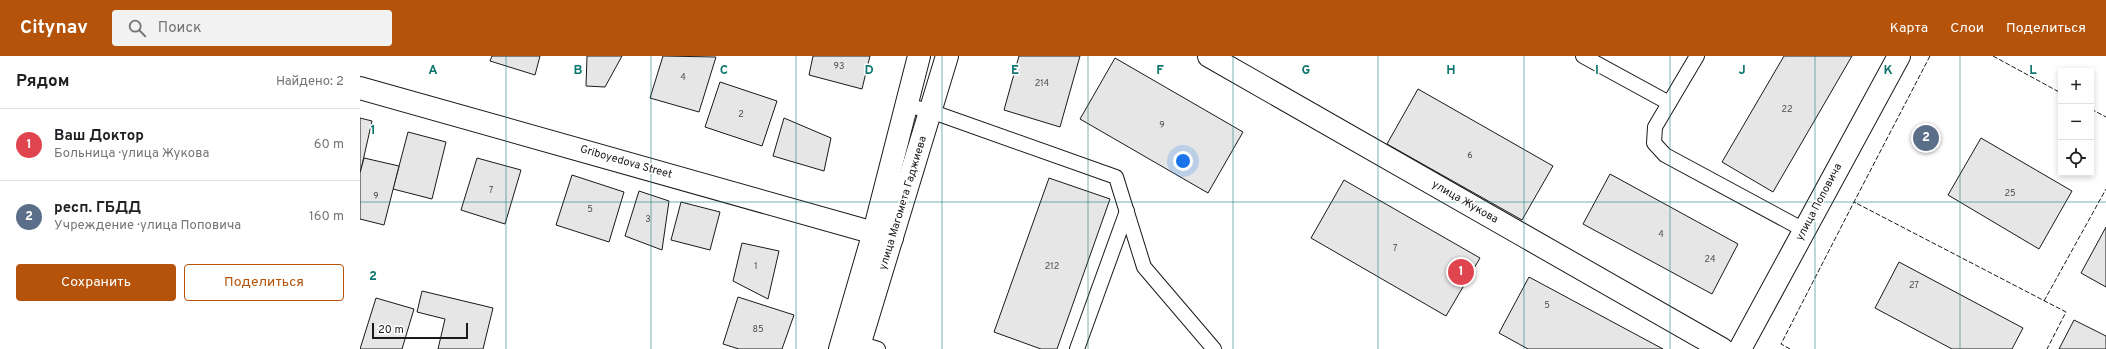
<!DOCTYPE html>
<html lang="ru">
<meta charset="utf-8">
<style>
body{margin:0;font-family:Overpass,sans-serif;background:#f2f2f2;color:#202124}
.controls{position:absolute;right:12px;top:12px;display:grid;overflow:hidden;border-radius:4px;box-shadow:0 2px 6px #0003}
.controls button{width:36px;height:36px;display:grid;place-items:center;padding:0;border:0;border-bottom:1px solid #e0e0e0;background:#fff;color:#202124;font:20px sans-serif}
.scale{position:absolute;left:12px;bottom:10px;width:96px;box-sizing:border-box;padding-left:4px;border:2px solid #1a1a1a;border-top:0;font-size:11px;line-height:14px;white-space:nowrap;color:#1a1a1a;-webkit-text-stroke:3px #fff;paint-order:stroke}
.you{position:absolute;left:823px;top:105px;width:14px;height:14px;margin:-10px;border:3px solid #fff;border-radius:50%;background:#1a73e8;box-shadow:0 0 0 6px #1a73e833}
.badge{display:grid;place-items:center;width:26px;height:26px;border-radius:50%;background:#b45309;color:#fff;font-size:13px;font-weight:700}
.pin{position:absolute;translate:-50% -50%;border:2px solid #fff;box-shadow:0 1px 4px #0006}
.list{margin:0;padding:0;list-style:none}
h2{display:flex;justify-content:space-between;align-items:center;height:52px;margin:0;padding:0 16px;font-size:17px}
h2 small{font-size:13px;font-weight:400;color:#757577}
.list li{display:grid;grid-template-columns:26px 1fr auto;gap:12px;align-items:center;box-sizing:border-box;height:72px;padding:0 16px;border-top:1px solid #e0e0e0}
.list b{display:block;font-size:15px;white-space:nowrap}
.list p{margin:0;font-size:13px;white-space:nowrap;color:#757577}
.list em{font-size:13px;font-style:normal;color:#757577}
.actions{display:flex;gap:8px;padding:12px 16px}
.actions a{flex:1;padding:9px 0;border:1px solid #b45309;border-radius:4px;text-align:center;font-size:14px;color:#b45309}
.actions .main{background:#b45309;color:#fff}
.icon{flex:none;width:22px;height:22px;fill:none;stroke:currentColor;stroke-width:2;stroke-linecap:round;stroke-linejoin:round}
.map{position:relative;flex:none;width:1746px;height:293px;overflow:hidden}
header{display:flex;align-items:center;gap:24px;box-sizing:border-box;height:56px;padding:0 20px;background:#b45309;color:#fff}
header strong{font-size:19px}
nav{display:flex;gap:22px;margin-inline-start:auto;font-size:14px}
.search{width:280px;height:36px;background:#f2f2f2;display:flex;align-items:center;gap:10px;box-sizing:border-box;padding:0 14px;border-radius:4px;color:#757577;font-size:15px}
main{display:flex}
aside{flex:1;background:#fff}
.map>svg:first-child{display:block}
</style>
<header>
<strong>Citynav</strong>
<div class="search"><svg class="icon" aria-label="search" viewBox="0 0 24 24"><circle cx="10" cy="10" r="6"/><path d="M15 15l6 6"/></svg>Поиск</div>
<nav><a>Карта</a><a>Слои</a><a>Поделиться</a></nav>
</header>
<main>
<aside>
<h2>Рядом<small>Найдено: 2</small></h2>
<ul class="list">
<li><span class="badge" style="background:#e0444e">1</span><div><b>Ваш Доктор</b><p>Больница · улица Жукова</p></div><em>60 m</em></li>
<li><span class="badge" style="background:#5c6f8a">2</span><div><b>респ. ГБДД</b><p>Учреждение · улица Поповича</p></div><em>160 m</em></li>
</ul>
<div class="actions"><a class="main">Сохранить</a><a>Поделиться</a></div>
</aside>
<div class="map">
<svg width="1746" height="293" viewBox="0 0 1746 293">
<rect width="100%" height="100%" fill="#fff"/>
<g fill="#e6e6e6" stroke="#1a1a1a">
<polygon points="132,0 180,0 175,19 130,5"/>
<polygon points="227,0 262,0 245,31 226,30"/>
<polygon points="303,0 356,1 339,56 290,42"/>
<polygon points="453,0 510,0 502,33 449,19"/>
<polygon points="659,0 720,0 700,71 644,54"/>
<polygon points="1424,0 1492,0 1413,136 1362,106"/>
<polygon points="755,2 883,76 848,137 720,63"/>
<polygon points="360,26 417,45 402,90 345,71"/>
<polygon points="1058,33 1193,110 1162,164 1027,88"/>
<polygon points="0,62 12,65 0,118"/>
<polygon points="424,62 471,82 464,115 413,100"/>
<polygon points="48,76 86,86 72,143 33,133"/>
<polygon points="1621,82 1712,135 1679,193 1588,139"/>
<polygon points="4,102 39,110 24,169 0,163 0,117"/>
<polygon points="117,102 161,114 145,168 101,154"/>
<polygon points="1250,118 1378,188 1352,238 1223,168"/>
<polygon points="212,119 264,136 249,186 196,169"/>
<polygon points="689,122 750,143 697,293 681,293 634,276"/>
<polygon points="984,124 1120,202 1086,260 951,182"/>
<polygon points="279,135 309,145 302,194 265,180"/>
<polygon points="321,146 360,156 350,194 311,184"/>
<polygon points="1746,171 1746,231 1721,217"/>
<polygon points="382,187 419,195 408,243 373,225"/>
<polygon points="1539,206 1663,272 1652,293 1592,293 1515,252"/>
<polygon points="1169,221 1303,293 1168,293 1139,277"/>
<polygon points="62,235 133,252 123,293 78,293 85,263 57,256"/>
<polygon points="378,241 434,259 422,293 379,293 363,288"/>
<polygon points="16,242 54,253 42,293 0,293"/>
<polygon points="1714,264 1746,280 1746,293 1699,293"/>
</g>
<g fill="none" stroke-linecap="round" stroke-linejoin="round">
<defs>
<g id="service">
<polyline points="1223,0 1309,47"/>
<polyline points="1337,0 1295,71 1294,87 1305,99 1444,174"/>
<polyline points="545,49 570,55 756,121 784,211 854,293"/>
<polyline points="492,285 518,293"/>
<polyline points="717,293 767,155"/>
</g>
<g id="minor">
<polyline points="849,0 1362,293"/>
<polyline points="0,32 532,182"/>
<polyline points="1380,293 1539,0"/>
</g>
<g id="secondary">
<polyline points="480,293 514,176 559,0"/>
<polyline points="498,293 587,0"/>
</g>
</defs>
<use href="#service" stroke="#1a1a1a" stroke-width="16"/>
<use href="#minor" stroke="#1a1a1a" stroke-width="24"/>
<use href="#secondary" stroke="#1a1a1a" stroke-width="24"/>
<use href="#service" stroke="#fff" stroke-width="14"/>
<use href="#minor" stroke="#fff" stroke-width="22"/>
<use href="#secondary" stroke="#fff" stroke-width="22"/>
<g stroke="#1a1a1a" stroke-width="1" stroke-dasharray="5 2" stroke-linecap="butt">
<polyline points="1570,0 1494,146 1706,256 1687,293"/>
<polyline points="1633,0 1701,37"/>
<polyline points="1731,53 1746,61"/>
<polyline points="1684,245 1746,133"/>
<polyline points="1430,293 1421,288 1494,146 1496,147"/>
</g>
</g>
<path fill="none" stroke="#0f766e" stroke-width="1" stroke-opacity="0.55" d="M146,0v293M291,0v293M436,0v293M582,0v293M728,0v293M873,0v293M1018,0v293M1164,0v293M1310,0v293M1455,0v293M1600,0v293M0,146h1746"/>
<g text-anchor="middle" dominant-baseline="central" stroke-width="3" stroke-linejoin="round" paint-order="stroke">
<g font-size="9" fill="#4d4d4d">
<text x="479" y="10">93</text>
<text x="323" y="21">4</text>
<text x="682" y="27">214</text>
<text x="1427" y="53">22</text>
<text x="381" y="58">2</text>
<text x="802" y="69">9</text>
<text x="1110" y="99">6</text>
<text x="131" y="134">7</text>
<text x="1650" y="137">25</text>
<text x="16" y="140">9</text>
<text x="230" y="153">5</text>
<text x="288" y="163">3</text>
<text x="1301" y="178">4</text>
<text x="1035" y="192">7</text>
<text x="1350" y="203">24</text>
<text x="396" y="210">1</text>
<text x="692" y="210">212</text>
<text x="1554" y="229">27</text>
<text x="1187" y="249">5</text>
<text x="398" y="273">85</text>
</g>
<g font-size="11" fill="#1a1a1a" stroke="#fff">
<text transform="translate(266 106) rotate(16)">Griboyedova Street</text>
<text transform="translate(1105 146) rotate(30)">улица Жукова</text>
<text transform="translate(1459 146) rotate(-62)">улица Поповича</text>
<text transform="translate(543 147) rotate(-73)">улица Магомета Гаджиева</text>
</g>
</g>
<g font-size="13" text-anchor="middle" font-weight="bold" fill="#0f766e" stroke="#fff" stroke-width="3" stroke-linejoin="round" paint-order="stroke">
<text x="73" y="18">A</text>
<text x="218" y="18">B</text>
<text x="364" y="18">C</text>
<text x="509" y="18">D</text>
<text x="655" y="18">E</text>
<text x="800" y="18">F</text>
<text x="946" y="18">G</text>
<text x="1091" y="18">H</text>
<text x="1237" y="18">I</text>
<text x="1382" y="18">J</text>
<text x="1528" y="18">K</text>
<text x="1673" y="18">L</text>
<text x="13" y="78">1</text>
<text x="13" y="224">2</text>
</g>
</svg>
<div class="controls">
<button>+</button>
<button>−</button>
<button><svg class="icon" aria-label="locate" viewBox="0 0 24 24"><circle cx="12" cy="12" r="6"/><path d="M12 2v4M12 18v4M2 12h4M18 12h4"/></svg></button>
</div>
<div class="scale">20 m</div>
<div class="you"></div>
<div class="pin badge" style="left:1101px;top:216px;background:#e0444e">1</div>
<div class="pin badge" style="left:1566px;top:82px;background:#5c6f8a">2</div>
</div>
</main>
